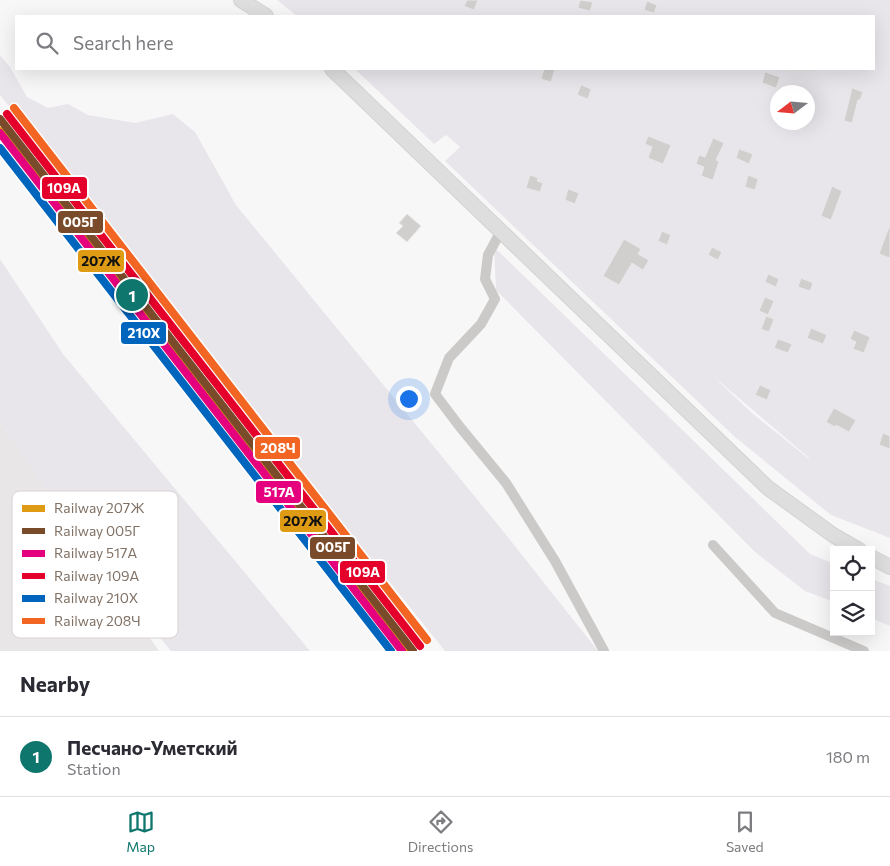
<!DOCTYPE html>
<meta charset="utf-8">
<style>
body{margin:0;font-family:Commissioner,sans-serif;background:#f2f2f3;color:#2b2b33}
.controls{position:absolute;right:15px;bottom:15px;display:grid;overflow:hidden;border-radius:0px;box-shadow:0 5px 20px #0002}
.controls button{width:45px;height:45px;display:grid;place-items:center;padding:0;border:0;border-bottom:1px solid #e1e1e2;background:#fff;color:#2b2b33;font:25px sans-serif}
.compass{position:absolute;left:770px;top:85px;width:45px;height:45px;border-radius:50%;background:#fff;box-shadow:0 5px 20px #0002;rotate:254deg}
.you{position:absolute;left:408px;top:398px;width:18px;height:18px;margin:-12px;border:4px solid #fff;border-radius:50%;background:#1a73e8;box-shadow:0 0 0 8px #1a73e833}
.badge{display:grid;place-items:center;width:32px;height:32px;border-radius:50%;background:#0f766e;color:#fff;font-size:16px;font-weight:700}
.pin{position:absolute;translate:-50% -50%;border:2px solid #fff;box-shadow:0 1px 5px #0006}
.list{margin:0;padding:0;list-style:none}
h2{display:flex;justify-content:space-between;align-items:center;height:65px;margin:0;padding:0 20px;font-size:21px}
h2 small{font-size:16px;font-weight:400;color:#7c7c81}
.list li{display:grid;grid-template-columns:32px 1fr auto;gap:15px;align-items:center;box-sizing:border-box;height:80px;padding:0 20px;border-top:1px solid #e1e1e2}
.list b{display:block;font-size:19px;white-space:nowrap}
.list p{margin:0;font-size:16px;white-space:nowrap;color:#7c7c81}
.list em{font-size:16px;font-style:normal;color:#7c7c81}
.icon{flex:none;width:28px;height:28px;fill:none;stroke:currentColor;stroke-width:2;stroke-linecap:round;stroke-linejoin:round}
.map{position:relative;flex:none;width:890px;height:651px;overflow:hidden}
.search{position:absolute;background:#fff;box-shadow:0 5px 20px #0002;left:15px;right:15px;top:15px;height:55px;display:flex;align-items:center;gap:12px;box-sizing:border-box;padding:0 18px;border-radius:0px;color:#7c7c81;font-size:19px}
.sheet{height:145px;background:#fff}
nav{display:flex;justify-content:space-around;align-items:center;box-sizing:border-box;height:70px;border-top:1px solid #e1e1e2;background:#fff;font-size:14px;color:#7c7c81}
nav a{display:grid;justify-items:center;gap:2px}
nav .on{color:#0f766e}
.map>svg:first-child{display:block}
</style>
<div class="map">
<svg width="890" height="651" viewBox="0 0 890 651">
<rect width="100%" height="100%" fill="#f7f7f8"/>
<polygon fill="#e8e6e7" points="0,422 91,555 159,651 0,651"/>
<g fill="#e9e6eb" fill-rule="evenodd">
<path d="M277,0h613v538l-59,-23 -96,-78 -290,-276 15,-14 -14,-12 -12,9 -79,-75h519v-53h-577zM778,92h30v30h-30zM713,376l96,82v1l-57,-46z"/>
<polygon points="0,55 10,67 27,97 48,108 68,104 88,115 135,123 173,114 195,132 236,205 503,531 598,651 445,651 0,95"/>
<polygon points="494,247 810,554 834,564 834,602 805,591 755,552 496,290"/>
<polygon points="0,259 63,354 310,651 171,651 91,555 0,422"/>
<polygon points="871,579 890,586 890,626 871,618"/>
</g>
<g fill="#d0cfce" stroke="#e7e7e8">
<polygon points="467,0 478,0 474,10 464,6"/>
<polygon points="580,0 593,2 590,11 578,8"/>
<polygon points="647,1 657,5 654,13 644,10"/>
<polygon points="544,69 555,69 551,82 541,79"/>
<polygon points="765,72 780,77 776,88 762,83"/>
<polygon points="581,85 591,89 588,99 577,95"/>
<polygon points="852,88 863,92 860,100 858,100 852,123 844,121"/>
<polygon points="648,136 671,145 663,164 648,158 652,147 645,144"/>
<polygon points="713,138 724,143 716,160 719,161 713,180 701,176 704,167 696,164 699,155 705,157"/>
<polygon points="739,149 753,154 749,164 736,158"/>
<polygon points="530,175 538,178 537,181 543,183 540,192 526,188"/>
<polygon points="748,175 758,179 755,190 745,187"/>
<polygon points="832,186 842,191 831,220 821,216"/>
<polygon points="568,189 579,193 575,204 565,200"/>
<polygon points="407,214 421,226 407,242 396,233 403,226 399,223"/>
<polygon points="889,227 890,227 890,258 879,254"/>
<polygon points="662,231 671,235 667,245 658,241"/>
<polygon points="624,239 641,249 638,254 649,260 643,270 632,263 619,285 603,276"/>
<polygon points="712,247 722,252 718,260 708,255"/>
<polygon points="768,274 779,279 776,287 765,282"/>
<polygon points="801,278 813,283 810,291 798,287"/>
<polygon points="765,297 774,301 768,315 759,311"/>
<polygon points="766,316 774,319 769,332 761,329"/>
<polygon points="811,328 827,335 823,344 807,338"/>
<polygon points="854,330 870,337 864,353 853,349 856,342 850,339"/>
<polygon points="778,339 792,344 788,353 774,348"/>
<polygon points="760,385 771,390 767,400 755,395"/>
<polygon points="834,408 856,420 849,432 836,425 835,427 826,422"/>
<polygon points="883,433 890,436 890,449 879,445"/>
</g>
<g fill="none" stroke-linecap="round" stroke-linejoin="round">
<defs>
<g id="major">
<polyline points="241,0 266,16"/>
<polyline points="332,69 768,488 833,535 859,550"/>
<polyline points="871,557 890,567"/>
</g>
</defs>
<use href="#major" stroke="#d4d3d3" stroke-width="16"/>
<g stroke="#cccac9" stroke-width="10">
<polyline points="501,231 488,255 485,279 495,299 481,324 449,358 435,394 460,427 506,483 555,561 604,651"/>
<polyline points="713,545 775,613 864,651"/>
</g>
<use href="#major" stroke="#dfdede" stroke-width="14"/>
<defs>
<polyline id="rail-1" points="0,131 404,651"/>
<polyline id="rail-2" points="0,119 413,651"/>
<polyline id="rail-3" points="0,133 402,651"/>
<polyline id="rail-4" points="7,114 420,646"/>
<polyline id="rail-5" points="0,148 391,651"/>
<polyline id="rail-6" points="14,108 427,640"/>
</defs>
<use href="#rail-1" stroke="#fff" stroke-width="11"/>
<use href="#rail-2" stroke="#fff" stroke-width="11"/>
<use href="#rail-3" stroke="#fff" stroke-width="11"/>
<use href="#rail-4" stroke="#fff" stroke-width="11"/>
<use href="#rail-5" stroke="#fff" stroke-width="11"/>
<use href="#rail-6" stroke="#fff" stroke-width="11"/>
<use href="#rail-1" stroke="#df9b14" stroke-width="8"/>
<use href="#rail-2" stroke="#7a4b2a" stroke-width="8"/>
<use href="#rail-3" stroke="#e5007d" stroke-width="8"/>
<use href="#rail-4" stroke="#e4002b" stroke-width="8"/>
<use href="#rail-5" stroke="#0065bd" stroke-width="8"/>
<use href="#rail-6" stroke="#f26522" stroke-width="8"/>
</g>
<rect x="12" y="491" width="166" height="147" rx="8" fill="#fff" stroke="#d9d4d1" stroke-width="1"/>
<rect x="22" y="505" width="23" height="7" fill="#df9b14"/>
<rect x="22" y="528" width="23" height="6" fill="#7a4b2a"/>
<rect x="22" y="550" width="23" height="7" fill="#e5007d"/>
<rect x="22" y="573" width="23" height="6" fill="#e4002b"/>
<rect x="22" y="595" width="23" height="7" fill="#0065bd"/>
<rect x="22" y="618" width="23" height="6" fill="#f26522"/>
<g font-size="14" fill="#817165">
<text x="54" y="513">Railway 207Ж</text>
<text x="54" y="536">Railway 005Г</text>
<text x="54" y="558">Railway 517А</text>
<text x="54" y="581">Railway 109А</text>
<text x="54" y="603">Railway 210Х</text>
<text x="54" y="626">Railway 208Ч</text>
</g>
<g stroke="#fff" stroke-width="2">
<rect x="41" y="176" width="47" height="24" rx="5" fill="#e4002b"/>
<rect x="57" y="210" width="47" height="24" rx="5" fill="#7a4b2a"/>
<rect x="77" y="249" width="48" height="24" rx="5" fill="#df9b14"/>
<rect x="120" y="321" width="47" height="24" rx="5" fill="#0065bd"/>
<rect x="254" y="436" width="47" height="24" rx="5" fill="#f26522"/>
<rect x="255" y="480" width="47" height="24" rx="5" fill="#e5007d"/>
<rect x="279" y="509" width="48" height="24" rx="5" fill="#df9b14"/>
<rect x="309" y="536" width="47" height="24" rx="5" fill="#7a4b2a"/>
<rect x="339" y="560" width="47" height="24" rx="5" fill="#e4002b"/>
</g>
<g font-size="14" text-anchor="middle" font-weight="bold" fill="#fff">
<text x="64" y="193">109А</text>
<text x="80" y="227">005Г</text>
<text x="144" y="338">210Х</text>
<text x="278" y="453">208Ч</text>
<text x="279" y="497">517А</text>
<text x="333" y="552">005Г</text>
<text x="363" y="577">109А</text>
</g>
<g font-size="14" text-anchor="middle" font-weight="bold" fill="#111">
<text x="101" y="266">207Ж</text>
<text x="303" y="526">207Ж</text>
</g>
</svg>
<div class="controls">
<button><svg class="icon" aria-label="locate" viewBox="0 0 24 24"><circle cx="12" cy="12" r="6"/><path d="M12 2v4M12 18v4M2 12h4M18 12h4"/></svg></button>
<button><svg class="icon" aria-label="layers" viewBox="0 0 24 24"><path d="M12 4l9 5-9 5-9-5zM3 14l9 5 9-5"/></svg></button>
</div>
<svg class="compass" viewBox="-18 -18 36 36"><path d="M0-13l5 13h-10z" fill="#e53935"/><path d="M0 13l5-13h-10z" fill="#7c7c81"/></svg>
<div class="you"></div>
<div class="pin badge" style="left:132px;top:295px">1</div>
<div class="search"><svg class="icon" aria-label="search" viewBox="0 0 24 24"><circle cx="10" cy="10" r="6"/><path d="M15 15l6 6"/></svg>Search here</div>
</div>
<section class="sheet">
<h2>Nearby<small></small></h2>
<ul class="list">
<li><span class="badge">1</span><div><b>Песчано-Уметский</b><p>Station</p></div><em>180 m</em></li>
</ul>
</section>
<nav>
<a class="on"><svg class="icon" aria-label="map" viewBox="0 0 24 24"><path d="M3 6l6-2 6 2 6-2v14l-6 2-6-2-6 2zM9 4v14M15 6v14"/></svg>Map</a>
<a><svg class="icon" aria-label="directions" viewBox="0 0 24 24"><path d="M12 3l9 9-9 9-9-9zM9 14v-3h6M13 9l2 2-2 2"/></svg>Directions</a>
<a><svg class="icon" aria-label="saved" viewBox="0 0 24 24"><path d="M7 4h10v16l-5-4-5 4z"/></svg>Saved</a>
</nav>
